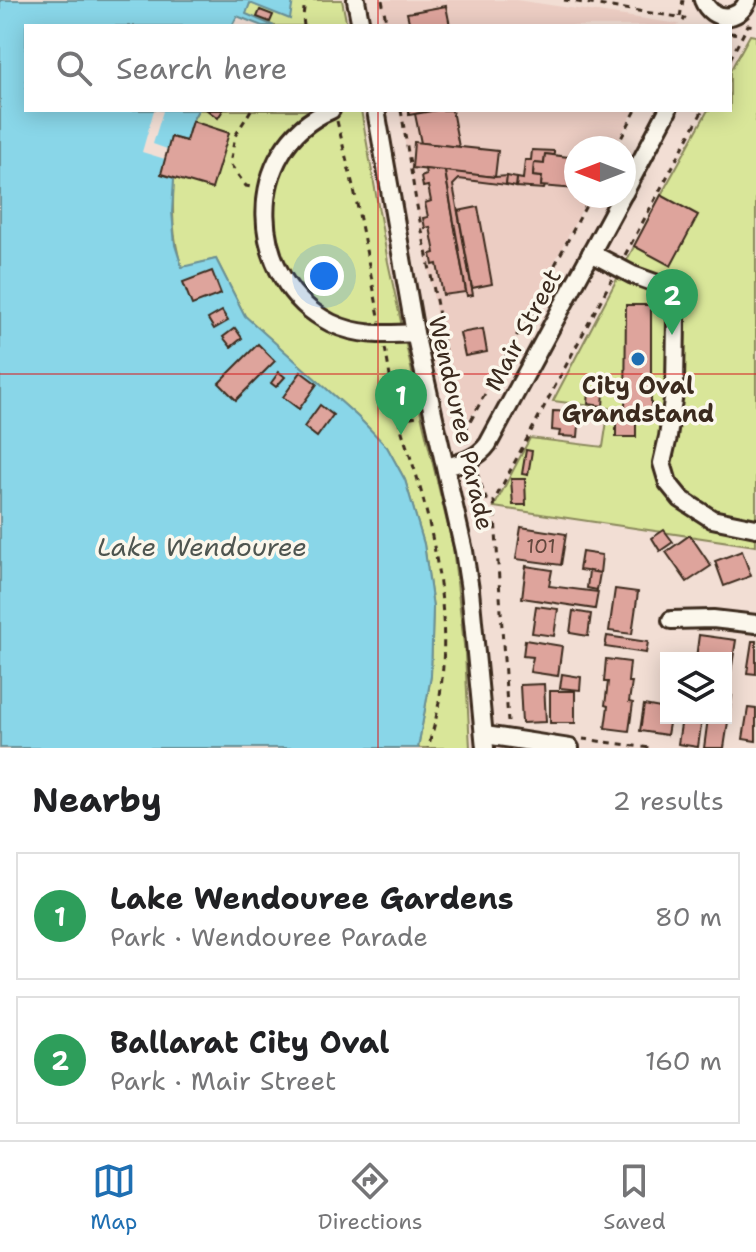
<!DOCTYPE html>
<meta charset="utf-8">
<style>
body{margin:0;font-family:"Shantell Sans",sans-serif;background:#f2f2f2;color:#202124}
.controls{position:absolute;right:24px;bottom:24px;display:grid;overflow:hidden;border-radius:0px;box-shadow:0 4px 20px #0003}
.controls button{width:72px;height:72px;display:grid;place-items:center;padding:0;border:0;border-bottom:2px solid #e0e0e0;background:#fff;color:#202124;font:40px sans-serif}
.compass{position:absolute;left:564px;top:136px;width:72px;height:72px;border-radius:50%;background:#fff;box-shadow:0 4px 20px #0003;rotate:270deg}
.you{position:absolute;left:324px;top:276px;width:28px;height:28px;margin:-20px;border:6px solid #fff;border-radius:50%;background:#1a73e8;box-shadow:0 0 0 12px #1a73e833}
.badge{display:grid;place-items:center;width:52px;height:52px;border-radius:50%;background:#1f6fb2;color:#fff;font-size:26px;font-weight:700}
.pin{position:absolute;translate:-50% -66px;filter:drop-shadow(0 2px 4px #0008)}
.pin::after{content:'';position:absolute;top:42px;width:28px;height:24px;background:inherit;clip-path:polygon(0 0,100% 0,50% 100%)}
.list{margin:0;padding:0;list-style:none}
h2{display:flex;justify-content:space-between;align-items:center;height:104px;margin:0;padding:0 32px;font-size:34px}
h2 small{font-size:26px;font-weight:400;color:#757577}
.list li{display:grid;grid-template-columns:52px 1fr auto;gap:24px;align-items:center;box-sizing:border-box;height:128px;margin:0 16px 16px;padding:0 16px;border:2px solid #e0e0e0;border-radius:0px}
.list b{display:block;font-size:30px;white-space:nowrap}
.list p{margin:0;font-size:26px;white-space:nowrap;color:#757577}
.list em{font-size:26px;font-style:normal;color:#757577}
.icon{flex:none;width:44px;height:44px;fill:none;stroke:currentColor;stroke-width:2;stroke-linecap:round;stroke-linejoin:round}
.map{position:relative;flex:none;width:756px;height:748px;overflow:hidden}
.search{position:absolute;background:#fff;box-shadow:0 4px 20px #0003;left:24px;right:24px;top:24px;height:88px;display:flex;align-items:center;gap:20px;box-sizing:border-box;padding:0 28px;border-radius:0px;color:#757577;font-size:30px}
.sheet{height:392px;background:#fff}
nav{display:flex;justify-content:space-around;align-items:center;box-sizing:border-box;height:112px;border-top:2px solid #e0e0e0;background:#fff;font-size:22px;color:#757577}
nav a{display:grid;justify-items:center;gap:4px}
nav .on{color:#1f6fb2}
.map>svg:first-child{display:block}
</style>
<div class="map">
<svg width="756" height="748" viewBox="0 0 756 748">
<rect width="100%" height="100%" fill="#f2ded4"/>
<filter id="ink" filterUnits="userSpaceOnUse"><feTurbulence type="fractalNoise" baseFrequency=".0125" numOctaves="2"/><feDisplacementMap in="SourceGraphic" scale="16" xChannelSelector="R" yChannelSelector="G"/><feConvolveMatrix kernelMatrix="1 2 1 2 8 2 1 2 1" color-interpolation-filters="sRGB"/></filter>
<g filter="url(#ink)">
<g fill="#eccdc3">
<polygon points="379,0 516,0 679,24 678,26 383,26"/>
<polygon points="399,110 634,110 614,148 576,148 576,196 589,196 476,411 468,418 459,418 453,404"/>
</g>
<g fill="#d9e699" stroke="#8a885c" stroke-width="2">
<polygon points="284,0 342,0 347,26 274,26 245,14 250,3 293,1"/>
<polygon points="750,35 756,36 756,546 494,507 530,438 603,447 609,408 553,401 661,195 708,110 730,110 730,71"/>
<path d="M198,110h163l27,152 35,161 30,124 12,107 5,94h-52l13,-72 2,-69 -9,-63 -19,-64 -18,-33 -29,-30 -113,-101 -29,-57 -34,9c-10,-32 -10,-57 -8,-90l-13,-4 10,-37 15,4 6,-20z"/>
</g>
<polygon fill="#89d6e8" stroke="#6a9197" stroke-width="2" points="0,0 293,0 290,19 250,3 246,14 274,26 262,26 237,16 232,26 26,26 26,110 198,110 192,121 186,141 171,137 174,178 172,212 175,245 182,267 216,259 245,316 358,417 387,447 405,480 424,544 433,607 431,676 418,748 0,748"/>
<polygon fill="#f2ded4" points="154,110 163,111 153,144 167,149 165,159 142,152"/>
<g fill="#dea49c" stroke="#3b2a1e" stroke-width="2">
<polygon points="446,6 450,26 410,26 407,13"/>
<polygon points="260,10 273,15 270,22 257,17"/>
<polygon points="207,110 223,110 218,118"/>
<polygon points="409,110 437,110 409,115"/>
<polygon points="437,110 452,110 459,147 421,143 415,114"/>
<polygon points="192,121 229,133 212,189 161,174 171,137 186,141"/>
<polygon points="414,142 498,151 495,177 412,168"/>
<polygon points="532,150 554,151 554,155 545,154 544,164 534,163 533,176 542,177 541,186 545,186 544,189 516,187 517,178 523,179 525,160 531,160"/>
<polygon points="545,154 576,158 576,189 541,186 542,177 533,176 534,163 544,164"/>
<polygon points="425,169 445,171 466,292 443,295 437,264 433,265 431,254 435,253 430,227 425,228 423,218 428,217 425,203 431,201 428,186 423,187 421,177 426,175"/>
<polygon points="445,171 495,177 507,176 506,185 459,179 453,185 473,295 467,296"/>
<polygon points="507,176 517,178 516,187 506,185"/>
<polygon points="661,195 698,215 671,266 634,246"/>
<polygon points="478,207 492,284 472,288 458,211"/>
<polygon points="212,271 221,294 192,305 183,282"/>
<polygon points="626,305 651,305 651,413 625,413"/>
<polygon points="222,311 228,321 214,329 208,319"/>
<polygon points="235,328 242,338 231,347 223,337"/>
<polygon points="483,329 487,352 465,356 460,333"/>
<polygon points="258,344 275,361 236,400 219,383"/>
<polygon points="279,372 285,377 276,387 271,383"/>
<polygon points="301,372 317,384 299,409 283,397"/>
<polygon points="589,391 604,392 603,406 588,404"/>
<polygon points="320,405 333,415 317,437 304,427"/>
<polygon points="553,411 580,412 578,437 559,436 560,431 552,430"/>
<rect x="616" y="416" width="20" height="21"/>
<polygon points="526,450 532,451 528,475 522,474"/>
<polygon points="511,479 525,479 526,505 513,505"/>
<polygon points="521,527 566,534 561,565 516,559"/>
<polygon points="664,530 673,542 660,551 652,538"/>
<polygon points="690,535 711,566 687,582 666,552"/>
<polygon points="742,551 751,576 724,586 715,561"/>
<polygon points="582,552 602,555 600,573 579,570"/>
<polygon points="526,566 552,570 549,586 598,592 595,609 522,598"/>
<polygon points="589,571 600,573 597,590 587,588"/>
<polygon points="615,589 638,592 632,634 609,631"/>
<polygon points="536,606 558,609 554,636 532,633"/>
<polygon points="573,611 591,614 588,636 570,633"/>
<polygon points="699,635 736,640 731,672 726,671 726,658 696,658"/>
<polygon points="607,636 648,642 646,653 605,647"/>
<polygon points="525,640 562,646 558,676 530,672 533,657 523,656"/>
<polygon points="752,641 756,641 756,674 747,673"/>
<polygon points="606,659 630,662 628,682 632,682 629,702 633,703 629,731 605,728 608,706 605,705 608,682 604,682"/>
<polygon points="562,674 581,677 580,690 560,688"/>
<polygon points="544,684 546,722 522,723 520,685"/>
<rect x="550" y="691" width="25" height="32"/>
<polygon points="726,696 732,696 724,748 704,748 708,718 726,718"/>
<polygon points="644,705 666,709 666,718 670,718 667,735 640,731"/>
<polygon points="748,708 756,709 756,741 743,739"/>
<polygon points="682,718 702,718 698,747 678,744"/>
</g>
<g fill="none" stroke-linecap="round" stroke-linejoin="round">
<defs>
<g id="minor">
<polyline points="356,0 361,26"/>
<path d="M703,0c9,22 36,22 45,0"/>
<path d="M331,110c-90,38 -85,171 0,213 27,13 54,12 84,10"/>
<polyline points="376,110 415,333 464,551 470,590 485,748"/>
<polyline points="624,193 668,110"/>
<polyline points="591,253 633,275 669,288 676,319 675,385 668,437 662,463 668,483 681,499 712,519 756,528"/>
<path d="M446,467c17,-5 31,-8 42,-23l134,-248"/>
<polyline points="671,620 713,619 756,624"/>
<polyline points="485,735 570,748"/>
</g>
</defs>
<use href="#minor" stroke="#3b2a1e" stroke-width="22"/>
<g stroke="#3b2a1e" stroke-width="3" stroke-dasharray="6 6" stroke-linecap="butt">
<polyline points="382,0 387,26"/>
<polyline points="564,0 685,18 680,26"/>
<polyline points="680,17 683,0"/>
<polyline points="304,26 303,17 305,0"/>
<polyline points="730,33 743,34"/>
<polyline points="730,59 748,25 756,26"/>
<polyline points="251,110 235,136 230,164 246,186 255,188"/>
<polyline points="401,110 416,201 441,325 453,409 465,431 467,443"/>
<polyline points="337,121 355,194 380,321"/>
<polyline points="616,148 636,110"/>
<polyline points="625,255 703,110"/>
<path d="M385,348c5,24 7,49 14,72 5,22 14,42 20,64 21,74 33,153 18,229 -2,12 -6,23 -9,35"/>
<polyline points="398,419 418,416"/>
<polyline points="465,431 517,335 522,333 548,285 546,282 591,196"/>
<polyline points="477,473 486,499 494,501"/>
<polyline points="508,722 494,501 612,279"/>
<polyline points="583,739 650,748"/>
</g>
<use href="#minor" stroke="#fbf7ec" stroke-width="16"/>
</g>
</g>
<path fill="none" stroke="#d62828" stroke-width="2" stroke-opacity="0.55" d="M378,0v26M378,110v638M0,374h756"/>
<circle fill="#1f6fb2" stroke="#fbf7ec" stroke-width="3" cx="638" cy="359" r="8"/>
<g text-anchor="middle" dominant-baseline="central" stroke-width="7" stroke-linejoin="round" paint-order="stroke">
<g font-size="20" fill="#64483e">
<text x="541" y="546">101</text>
</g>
<g font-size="24" fill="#3b2a1e" stroke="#fbf7ec">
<text transform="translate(523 330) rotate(-62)">Mair Street</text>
<text transform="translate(461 423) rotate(77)">Wendouree Parade</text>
</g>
<g font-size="24" font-weight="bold" fill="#3b2a1e" stroke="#fbf7ec">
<text x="638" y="386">City Oval<tspan x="638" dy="28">Grandstand</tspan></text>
</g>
<g font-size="26" font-style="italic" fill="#4e5550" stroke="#fbf7ec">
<text x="202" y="546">Lake Wendouree</text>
</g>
</g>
</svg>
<div class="controls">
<button><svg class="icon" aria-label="layers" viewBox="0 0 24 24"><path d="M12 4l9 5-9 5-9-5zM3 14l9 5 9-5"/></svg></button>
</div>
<svg class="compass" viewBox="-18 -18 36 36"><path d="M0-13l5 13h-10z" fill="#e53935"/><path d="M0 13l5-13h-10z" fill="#757577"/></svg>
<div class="you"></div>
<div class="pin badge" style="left:401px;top:435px;background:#2e9e5b">1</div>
<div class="pin badge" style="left:672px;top:335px;background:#2e9e5b">2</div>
<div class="search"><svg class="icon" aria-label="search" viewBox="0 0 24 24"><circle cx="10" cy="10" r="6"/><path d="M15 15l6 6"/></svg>Search here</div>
</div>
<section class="sheet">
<h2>Nearby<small>2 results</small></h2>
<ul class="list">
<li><span class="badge" style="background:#2e9e5b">1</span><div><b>Lake Wendouree Gardens</b><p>Park · Wendouree Parade</p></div><em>80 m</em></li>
<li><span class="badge" style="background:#2e9e5b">2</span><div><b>Ballarat City Oval</b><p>Park · Mair Street</p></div><em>160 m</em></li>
</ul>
</section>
<nav>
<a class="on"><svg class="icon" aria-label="map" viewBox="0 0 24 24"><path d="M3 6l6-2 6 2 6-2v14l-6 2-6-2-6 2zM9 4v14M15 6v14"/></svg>Map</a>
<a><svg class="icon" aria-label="directions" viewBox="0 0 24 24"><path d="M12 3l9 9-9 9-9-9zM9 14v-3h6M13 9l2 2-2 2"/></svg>Directions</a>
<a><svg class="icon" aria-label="saved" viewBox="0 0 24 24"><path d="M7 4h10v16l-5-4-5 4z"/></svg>Saved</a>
</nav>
